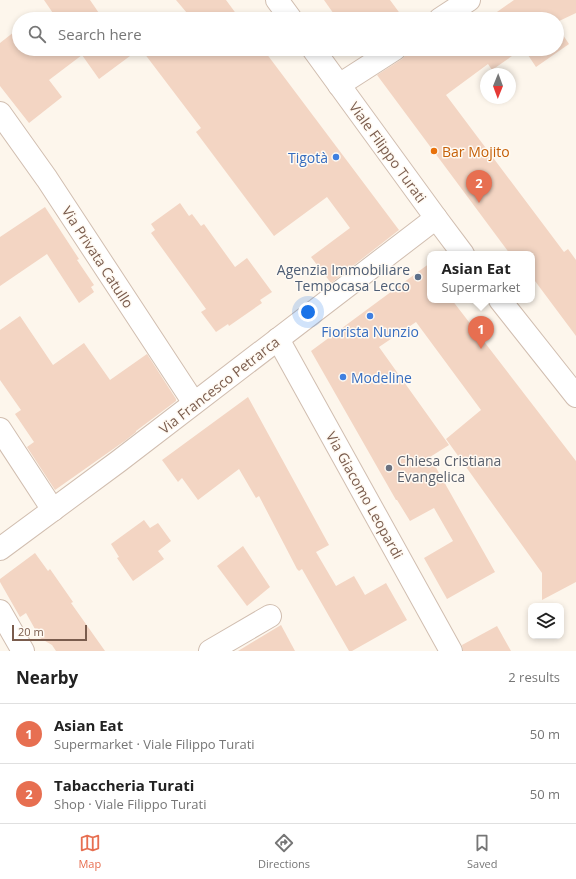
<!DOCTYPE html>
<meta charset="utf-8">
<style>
body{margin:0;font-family:"Open Sans",sans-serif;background:#f6f6f6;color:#222}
.controls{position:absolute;right:12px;bottom:12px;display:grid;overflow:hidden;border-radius:8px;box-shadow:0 2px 6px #0003}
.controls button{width:36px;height:36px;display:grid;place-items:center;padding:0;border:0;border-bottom:1px solid #e0e0e0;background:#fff;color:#222;font:20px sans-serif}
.compass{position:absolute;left:480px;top:68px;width:36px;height:36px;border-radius:50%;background:#fff;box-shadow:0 2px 6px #0003;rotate:181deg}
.scale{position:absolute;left:12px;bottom:10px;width:75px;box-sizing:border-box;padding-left:4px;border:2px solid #7a5c4d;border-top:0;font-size:11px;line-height:14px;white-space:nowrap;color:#7a5c4d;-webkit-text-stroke:3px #fffaf3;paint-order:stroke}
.you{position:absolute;left:308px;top:312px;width:14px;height:14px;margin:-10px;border:3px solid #fff;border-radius:50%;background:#1a73e8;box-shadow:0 0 0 6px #1a73e833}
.badge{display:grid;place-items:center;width:26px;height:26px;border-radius:50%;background:#e76f51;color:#fff;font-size:13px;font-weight:700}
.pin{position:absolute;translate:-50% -33px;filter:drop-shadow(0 1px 2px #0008)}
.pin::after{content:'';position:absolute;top:21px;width:14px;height:12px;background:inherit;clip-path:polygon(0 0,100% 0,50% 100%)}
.popup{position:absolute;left:427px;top:251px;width:108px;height:52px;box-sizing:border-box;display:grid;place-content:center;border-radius:8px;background:#fff;filter:drop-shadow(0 1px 3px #0005);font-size:13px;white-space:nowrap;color:#767676}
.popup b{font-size:15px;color:#222}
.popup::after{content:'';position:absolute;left:50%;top:100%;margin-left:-8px;border:8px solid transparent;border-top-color:#fff}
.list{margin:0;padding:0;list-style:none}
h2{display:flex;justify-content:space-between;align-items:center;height:52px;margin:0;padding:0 16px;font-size:17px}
h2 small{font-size:13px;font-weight:400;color:#767676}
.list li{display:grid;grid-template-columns:26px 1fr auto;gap:12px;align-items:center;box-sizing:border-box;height:60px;padding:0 16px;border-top:1px solid #e0e0e0}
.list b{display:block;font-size:15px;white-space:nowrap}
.list p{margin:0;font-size:13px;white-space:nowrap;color:#767676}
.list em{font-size:13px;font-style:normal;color:#767676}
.icon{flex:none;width:22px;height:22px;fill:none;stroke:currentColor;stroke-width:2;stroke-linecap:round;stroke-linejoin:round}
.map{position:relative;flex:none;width:576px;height:651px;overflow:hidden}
.search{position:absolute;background:#fff;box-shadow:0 2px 6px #0003;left:12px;right:12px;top:12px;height:44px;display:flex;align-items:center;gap:10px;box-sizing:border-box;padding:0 14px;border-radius:22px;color:#767676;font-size:15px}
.sheet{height:172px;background:#fff}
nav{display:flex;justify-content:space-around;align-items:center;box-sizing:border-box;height:56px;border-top:1px solid #e0e0e0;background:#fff;font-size:11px;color:#767676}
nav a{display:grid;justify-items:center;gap:2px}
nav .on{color:#e76f51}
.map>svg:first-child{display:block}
</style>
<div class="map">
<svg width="576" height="651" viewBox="0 0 576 651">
<rect width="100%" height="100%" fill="#fdf6ec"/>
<g fill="#f3d5c3">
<polygon points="44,0 90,0 103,19 57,19"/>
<polygon points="176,0 226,0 240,19 180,19 187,13"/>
<polygon points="324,0 390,0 404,19 334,19 336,17"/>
<polygon points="514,0 576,0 576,13 557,22 557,19 487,19"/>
<polygon points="557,26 569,44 536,67 524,49 557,49"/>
<polygon points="19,28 19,49 125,49 130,56 99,79 82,55 49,80 62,97 29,123 0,86 0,43"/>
<polygon points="141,49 263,49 399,230 331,283 311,257 350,228 327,197 274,236 196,132 201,128"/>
<polygon points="407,49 426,49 431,56 437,51 438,53 444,49 522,49 492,70 488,64 446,95 564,252 568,249 576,260 576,336 532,277 532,254 510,254 377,75 402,59 406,55"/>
<polygon points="180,203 189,216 192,214 201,226 204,224 235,267 247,258 272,292 260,300 262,303 229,326 228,324 216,332 201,312 206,309 151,233 155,230 151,224"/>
<polygon points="45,207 79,259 77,260 94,285 91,287 94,292 79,303 47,254 0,286 0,237"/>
<polygon points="430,263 430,300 452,300 576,461 576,582 542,600 542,573 446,439 481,410 416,322 379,347 449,445 430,457 495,572 447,599 424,558 453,541 434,508 410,521 397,500 396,500 311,351"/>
<polygon points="20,316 53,365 84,343 110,380 147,354 176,399 176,401 136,431 136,432 126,440 55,490 27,447 34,442 15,414 21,410 0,380 0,330"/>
<polygon points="248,397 329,545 316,552 336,586 354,576 365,595 386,583 407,620 352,651 349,651 302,569 299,571 297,569 259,496 256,498 239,469 198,500 182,478 178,482 162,460"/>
<polygon points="144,520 150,528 158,523 171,541 158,551 164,559 133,581 117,558 119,557 111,544"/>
<polygon points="243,546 270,587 247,606 217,566"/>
<polygon points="35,553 48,571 50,569 73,602 71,603 105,651 56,651 52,645 40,638 26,613 20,617 0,582 0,579"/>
<polygon points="281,625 295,651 238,651"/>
<polygon points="497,626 511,651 463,651 462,645"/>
</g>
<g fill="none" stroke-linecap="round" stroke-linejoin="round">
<defs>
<g id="minor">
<polyline points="277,0 291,19"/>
<polyline points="440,19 469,0"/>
<polyline points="313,49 436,218 463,254"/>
<polyline points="339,85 395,49"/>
<polyline points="0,113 47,179 194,403"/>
<polyline points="500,300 576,396"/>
<polyline points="278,339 451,651"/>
<polyline points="0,429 53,510"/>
<polyline points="0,549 119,461 436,218"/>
<polyline points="0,611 23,651"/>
<polyline points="210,651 270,616"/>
</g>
</defs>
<use href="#minor" stroke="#d1beb0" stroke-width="24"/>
<use href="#minor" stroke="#fff" stroke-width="22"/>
</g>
<circle fill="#e8710a" stroke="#fffaf3" stroke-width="1.5" cx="434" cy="151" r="4"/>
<g fill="#3f7fe0" stroke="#fffaf3" stroke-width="1.5">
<circle cx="336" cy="157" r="4"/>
<circle cx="370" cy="316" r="4"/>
<circle cx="343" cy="377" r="4"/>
</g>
<circle fill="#5c6f8a" stroke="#fffaf3" stroke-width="1.5" cx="418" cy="277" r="4"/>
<circle fill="#6b7280" stroke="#fffaf3" stroke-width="1.5" cx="389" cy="468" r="4"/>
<g text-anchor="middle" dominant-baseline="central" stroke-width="3" stroke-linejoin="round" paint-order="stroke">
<g font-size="14" fill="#c56008" stroke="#fffaf3" text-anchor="start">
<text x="442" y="151">Bar Mojito</text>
</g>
<g font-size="14" fill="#7a5c4d" stroke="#fffaf3">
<text transform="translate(388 152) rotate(54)">Viale Filippo Turati</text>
<text transform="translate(98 257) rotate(57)">Via Privata Catullo</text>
<text transform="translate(219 385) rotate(-38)">Via Francesco Petrarca</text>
<text transform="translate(365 495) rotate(61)">Via Giacomo Leopardi</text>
</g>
<g font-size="14" fill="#366cbe" stroke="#fffaf3" text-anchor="end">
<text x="328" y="157">Tigotà</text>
<text x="370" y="331" text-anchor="middle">Fiorista Nunzio</text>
<text x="351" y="377" text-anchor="start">Modeline</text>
</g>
<g font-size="14" fill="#4e5e75" stroke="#fffaf3" text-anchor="end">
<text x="410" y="269">Agenzia Immobiliare<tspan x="410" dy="16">Tempocasa Lecco</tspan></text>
</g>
<g font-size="14" fill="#5b616d" stroke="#fffaf3" text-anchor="start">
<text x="397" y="460">Chiesa Cristiana<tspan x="397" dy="16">Evangelica</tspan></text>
</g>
</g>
</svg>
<div class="controls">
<button><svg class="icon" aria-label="layers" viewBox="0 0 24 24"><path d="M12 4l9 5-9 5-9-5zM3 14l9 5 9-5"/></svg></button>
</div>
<svg class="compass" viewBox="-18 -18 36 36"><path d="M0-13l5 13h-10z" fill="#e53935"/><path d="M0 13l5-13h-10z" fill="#767676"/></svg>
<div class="scale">20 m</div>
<div class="you"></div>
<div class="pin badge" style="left:481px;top:349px">1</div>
<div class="popup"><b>Asian Eat</b>Supermarket</div>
<div class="pin badge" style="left:479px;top:203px">2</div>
<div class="search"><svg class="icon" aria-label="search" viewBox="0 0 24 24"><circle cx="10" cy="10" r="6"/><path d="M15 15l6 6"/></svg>Search here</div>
</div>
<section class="sheet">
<h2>Nearby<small>2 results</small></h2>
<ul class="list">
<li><span class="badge">1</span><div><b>Asian Eat</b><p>Supermarket · Viale Filippo Turati</p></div><em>50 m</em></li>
<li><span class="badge">2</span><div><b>Tabaccheria Turati</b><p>Shop · Viale Filippo Turati</p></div><em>50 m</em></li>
</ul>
</section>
<nav>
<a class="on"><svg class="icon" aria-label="map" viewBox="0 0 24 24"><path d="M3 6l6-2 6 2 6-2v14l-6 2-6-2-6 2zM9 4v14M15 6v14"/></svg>Map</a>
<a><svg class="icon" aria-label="directions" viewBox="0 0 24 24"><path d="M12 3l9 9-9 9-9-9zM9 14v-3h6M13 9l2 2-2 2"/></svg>Directions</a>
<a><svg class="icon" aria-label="saved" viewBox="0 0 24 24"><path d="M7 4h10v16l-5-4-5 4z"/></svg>Saved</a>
</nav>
